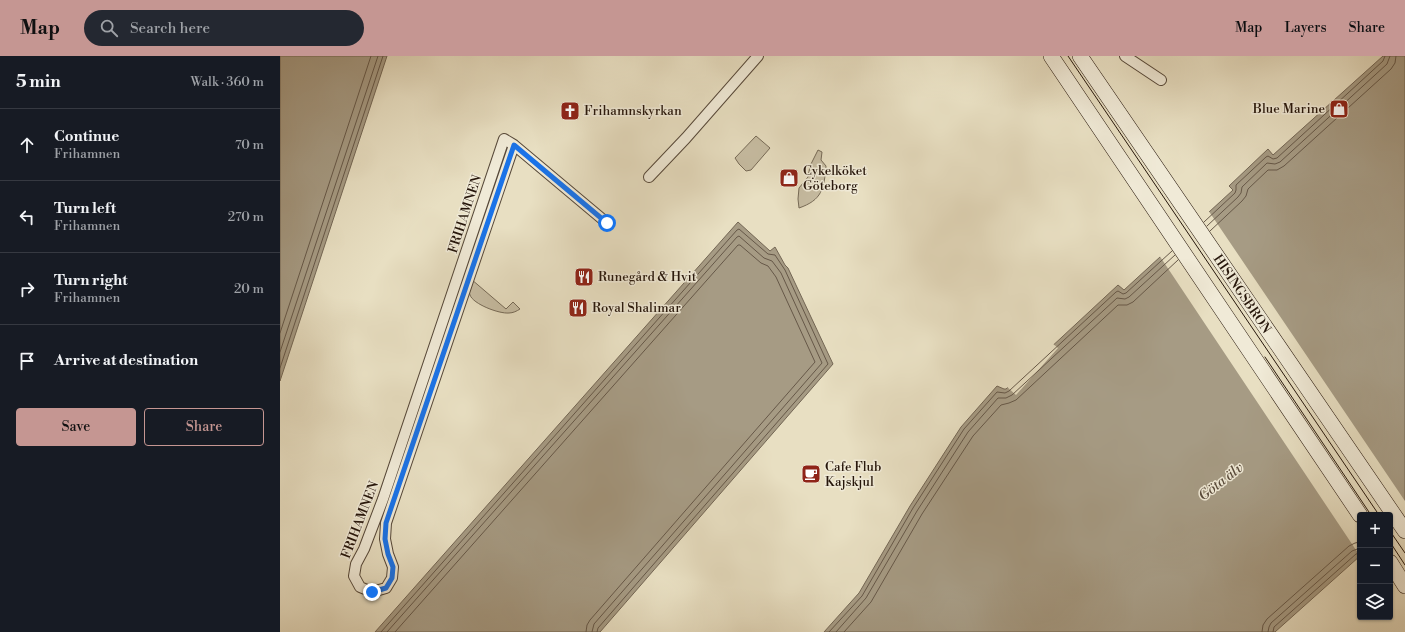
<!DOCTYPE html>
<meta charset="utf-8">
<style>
body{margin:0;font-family:"Libre Bodoni",serif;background:#242831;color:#f1f3f6}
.controls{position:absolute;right:12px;bottom:12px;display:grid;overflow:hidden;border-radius:4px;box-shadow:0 1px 3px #0004}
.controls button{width:36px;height:36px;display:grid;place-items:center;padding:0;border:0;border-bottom:1px solid #363941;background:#171b24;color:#f1f3f6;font:20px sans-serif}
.stop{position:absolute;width:12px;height:12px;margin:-9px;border:3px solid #1a73e8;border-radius:50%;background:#fff}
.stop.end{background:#1a73e8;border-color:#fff;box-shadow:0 1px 4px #0008}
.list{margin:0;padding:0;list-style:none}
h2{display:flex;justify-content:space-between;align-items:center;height:52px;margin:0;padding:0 16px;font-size:17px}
h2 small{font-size:13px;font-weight:400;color:#9ea1a6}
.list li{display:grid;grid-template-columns:26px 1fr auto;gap:12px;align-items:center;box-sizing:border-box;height:72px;padding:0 16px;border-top:1px solid #363941}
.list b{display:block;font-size:15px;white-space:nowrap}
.list p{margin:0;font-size:13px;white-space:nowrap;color:#9ea1a6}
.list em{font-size:13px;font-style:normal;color:#9ea1a6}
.actions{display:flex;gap:8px;padding:12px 16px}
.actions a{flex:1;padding:9px 0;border:1px solid #c59692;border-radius:4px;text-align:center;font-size:14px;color:#c59692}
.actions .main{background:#c59692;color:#111}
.icon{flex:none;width:22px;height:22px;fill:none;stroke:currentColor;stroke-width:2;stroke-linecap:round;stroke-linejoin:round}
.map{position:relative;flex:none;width:1125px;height:576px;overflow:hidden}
header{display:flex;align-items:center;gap:24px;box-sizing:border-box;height:56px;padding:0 20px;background:#c59692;color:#111}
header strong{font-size:19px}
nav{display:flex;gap:22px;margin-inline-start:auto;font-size:14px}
.search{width:280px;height:36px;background:#242831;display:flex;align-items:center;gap:10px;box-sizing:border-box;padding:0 14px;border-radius:22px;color:#9ea1a6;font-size:15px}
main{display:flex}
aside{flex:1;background:#171b24}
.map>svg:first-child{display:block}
</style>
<header>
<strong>Map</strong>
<div class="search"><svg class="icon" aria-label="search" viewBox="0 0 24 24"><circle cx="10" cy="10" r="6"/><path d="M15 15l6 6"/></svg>Search here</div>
<nav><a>Map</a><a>Layers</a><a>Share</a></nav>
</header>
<main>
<aside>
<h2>5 min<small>Walk · 360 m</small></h2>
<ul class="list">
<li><svg class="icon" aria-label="ahead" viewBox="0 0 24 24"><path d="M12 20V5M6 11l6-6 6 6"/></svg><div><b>Continue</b><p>Frihamnen</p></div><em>70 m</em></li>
<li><svg class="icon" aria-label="left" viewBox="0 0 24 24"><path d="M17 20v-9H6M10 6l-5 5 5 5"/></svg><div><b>Turn left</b><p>Frihamnen</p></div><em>270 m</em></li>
<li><svg class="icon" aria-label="right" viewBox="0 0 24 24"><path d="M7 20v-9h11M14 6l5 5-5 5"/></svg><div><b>Turn right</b><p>Frihamnen</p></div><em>20 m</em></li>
<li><svg class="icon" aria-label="arrive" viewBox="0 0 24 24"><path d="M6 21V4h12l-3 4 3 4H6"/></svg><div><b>Arrive at destination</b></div></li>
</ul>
<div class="actions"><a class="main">Save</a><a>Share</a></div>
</aside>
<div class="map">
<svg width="1125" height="576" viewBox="0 0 1125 576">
<rect width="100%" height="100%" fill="#e8dfc2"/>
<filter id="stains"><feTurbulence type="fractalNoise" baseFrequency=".005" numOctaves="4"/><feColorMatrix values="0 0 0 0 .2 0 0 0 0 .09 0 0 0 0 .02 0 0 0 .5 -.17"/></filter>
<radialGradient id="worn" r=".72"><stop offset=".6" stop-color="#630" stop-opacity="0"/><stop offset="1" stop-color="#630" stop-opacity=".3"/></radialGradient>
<g fill="#c7bda3" stroke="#766a57">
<polygon points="476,80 490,92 471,114 466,115 459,108 455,102"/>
<path d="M538,94l4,2 -1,8 5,6c-2,23 -4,34 -27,42l-1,-9 1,-11 9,-11 2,-11z"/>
<path d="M191,223l35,30 7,-7 7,7c-3,2 -7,4 -11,4 -10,1 -36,-9 -39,-18 -2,-5 1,-11 1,-16z"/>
</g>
<g fill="#a69b84" stroke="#736654">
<polygon points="0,0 107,0 0,325"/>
<polygon points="1103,0 1125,0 1125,460 1080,459 1080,500 995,576 544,576 579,537 630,450 681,371 717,330 724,333 726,333 838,229 844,234 953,134 949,130 988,93 993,99"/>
<polygon points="458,166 490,195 495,191 505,209 508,212 553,308 320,576 95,576"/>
</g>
<g fill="#e8dfc2">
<polygon points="928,154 1125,445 1125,463 1111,475 1110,459 1080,459 1080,500 879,199"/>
<polygon points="772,287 778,292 736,339 726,330"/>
</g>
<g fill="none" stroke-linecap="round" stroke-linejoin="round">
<g stroke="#665848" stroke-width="1">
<polyline points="924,166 955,137 956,134 956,129 986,101 988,100 993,103 997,102 1103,5 1105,0"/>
<polyline points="927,170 958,141 961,137 962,131 987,107 995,108 1000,106 1107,8 1110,0"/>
<polyline points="930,175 962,145 966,140 968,133 988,114 997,114 1004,110 1111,13 1115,7 1116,0"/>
<polyline points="0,277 91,0"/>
<polyline points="0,296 98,0"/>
<polyline points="0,312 103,0"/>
<polyline points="101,576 457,174 459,173 488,198 495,199 505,214 548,308 318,572 317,576"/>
<polyline points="107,576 457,181 459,180 484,202 492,205 501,217 542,307 314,568 312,576"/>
<polyline points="115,576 458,189 460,189 481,207 488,210 496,221 535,306 310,564 307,569 306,576"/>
<polyline points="549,576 582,540 633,452 684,373 717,336 725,337 729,335 836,236 838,235 843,238 846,237 892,195"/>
<polyline points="556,576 586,542 637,455 688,376 718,342 726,342 732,339 837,242 845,243 849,241 895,199"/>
<polyline points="564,576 591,546 642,458 693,380 721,349 729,347 736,344 838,249 847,249 853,246 898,204"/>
<polyline points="982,576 983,569 987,563 1069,490 1075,487 1080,486"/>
<polyline points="988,576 989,571 991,567 1072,495 1080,492"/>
<polyline points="993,576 994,571 1076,498 1080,497"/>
</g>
<defs>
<g id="street">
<polyline points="845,0 881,24"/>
<polyline points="234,89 106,467 105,483 108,498 113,511 112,522 106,532 92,536 80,531 74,520 76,508 84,493 103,443 224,83 234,89 327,167"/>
<polyline points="369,121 406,82 478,0"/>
</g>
<g id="secondary">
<polyline points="771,0 1080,459"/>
<polyline points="800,0 1125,475"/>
<polyline points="1110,506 1125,530"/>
</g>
</defs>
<use href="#street" stroke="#564839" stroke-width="12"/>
<use href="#secondary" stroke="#26160b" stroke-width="16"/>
<use href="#street" stroke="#f0ead7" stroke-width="10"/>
<use href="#secondary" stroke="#f0ead7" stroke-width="15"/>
<g stroke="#26160b" stroke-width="1">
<polyline points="788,0 1099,459"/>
<polyline points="985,301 1091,459"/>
<polyline points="1110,475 1125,497"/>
<polyline points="1110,486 1125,509"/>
</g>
</g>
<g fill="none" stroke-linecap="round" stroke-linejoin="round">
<polyline stroke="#1a73e8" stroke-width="5" points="92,536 106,532 112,522 113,511 108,498 105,483 106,467 234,89 327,167"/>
</g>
<defs>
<symbol id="shop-square" viewBox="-11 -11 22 22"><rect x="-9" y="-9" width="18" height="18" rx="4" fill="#8f2418" stroke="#f0ead7"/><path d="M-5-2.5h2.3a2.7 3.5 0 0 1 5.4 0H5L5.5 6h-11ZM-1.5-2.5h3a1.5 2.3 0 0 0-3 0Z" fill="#fff"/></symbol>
<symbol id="church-square" viewBox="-11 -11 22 22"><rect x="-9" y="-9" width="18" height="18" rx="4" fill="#8f2418" stroke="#f0ead7"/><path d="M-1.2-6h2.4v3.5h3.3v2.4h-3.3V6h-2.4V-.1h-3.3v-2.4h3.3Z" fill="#fff"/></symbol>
<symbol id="restaurant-square" viewBox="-11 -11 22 22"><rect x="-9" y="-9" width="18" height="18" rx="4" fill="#8f2418" stroke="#f0ead7"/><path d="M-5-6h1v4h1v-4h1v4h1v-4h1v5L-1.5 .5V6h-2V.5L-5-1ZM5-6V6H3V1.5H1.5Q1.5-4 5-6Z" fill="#fff"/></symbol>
<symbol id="cafe-square" viewBox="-11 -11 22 22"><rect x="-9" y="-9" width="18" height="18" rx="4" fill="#8f2418" stroke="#f0ead7"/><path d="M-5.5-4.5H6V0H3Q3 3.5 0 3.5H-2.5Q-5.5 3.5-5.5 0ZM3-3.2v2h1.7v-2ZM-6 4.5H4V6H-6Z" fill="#fff"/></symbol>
</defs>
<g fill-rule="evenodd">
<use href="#shop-square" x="1048" y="42" width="22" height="22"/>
<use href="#church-square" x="279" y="44" width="22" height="22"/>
<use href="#shop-square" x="498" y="111" width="22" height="22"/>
<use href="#restaurant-square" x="293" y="210" width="22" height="22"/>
<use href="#restaurant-square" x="287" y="241" width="22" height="22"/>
<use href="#cafe-square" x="520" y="407" width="22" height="22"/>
</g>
<g text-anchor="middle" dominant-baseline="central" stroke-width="3" stroke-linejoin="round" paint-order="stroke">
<g font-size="13" fill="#26160b" stroke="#f0ead7" text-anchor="start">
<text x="1045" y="53" text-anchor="end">Blue Marine</text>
<text x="304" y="55">Frihamnskyrkan</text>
<text x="523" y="115">Cykelköket<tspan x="523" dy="15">Göteborg</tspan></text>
<text x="318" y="221">Runegård &amp; Hvit</text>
<text x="312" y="252">Royal Shalimar</text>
<text x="545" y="411">Cafe Flub<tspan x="545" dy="15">Kajskjul</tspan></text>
</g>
<g font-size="13" fill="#26160b" stroke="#f0ead7">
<text transform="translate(185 158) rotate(-72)">FRIHAMNEN</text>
<text transform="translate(962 238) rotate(56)">HISINGSBRON</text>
<text transform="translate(80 464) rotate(-69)">FRIHAMNEN</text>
</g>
<g font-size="14" font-style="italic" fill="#594b3b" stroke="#f0ead7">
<text transform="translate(941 426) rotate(-38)">Göta älv</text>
</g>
</g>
<rect width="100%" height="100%" filter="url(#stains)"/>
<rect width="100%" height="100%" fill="url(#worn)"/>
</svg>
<div class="controls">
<button>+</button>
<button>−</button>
<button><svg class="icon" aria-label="layers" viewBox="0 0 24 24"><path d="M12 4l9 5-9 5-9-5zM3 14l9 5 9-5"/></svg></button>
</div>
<div class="stop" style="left:327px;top:167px"></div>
<div class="stop end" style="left:92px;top:536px"></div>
</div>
</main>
